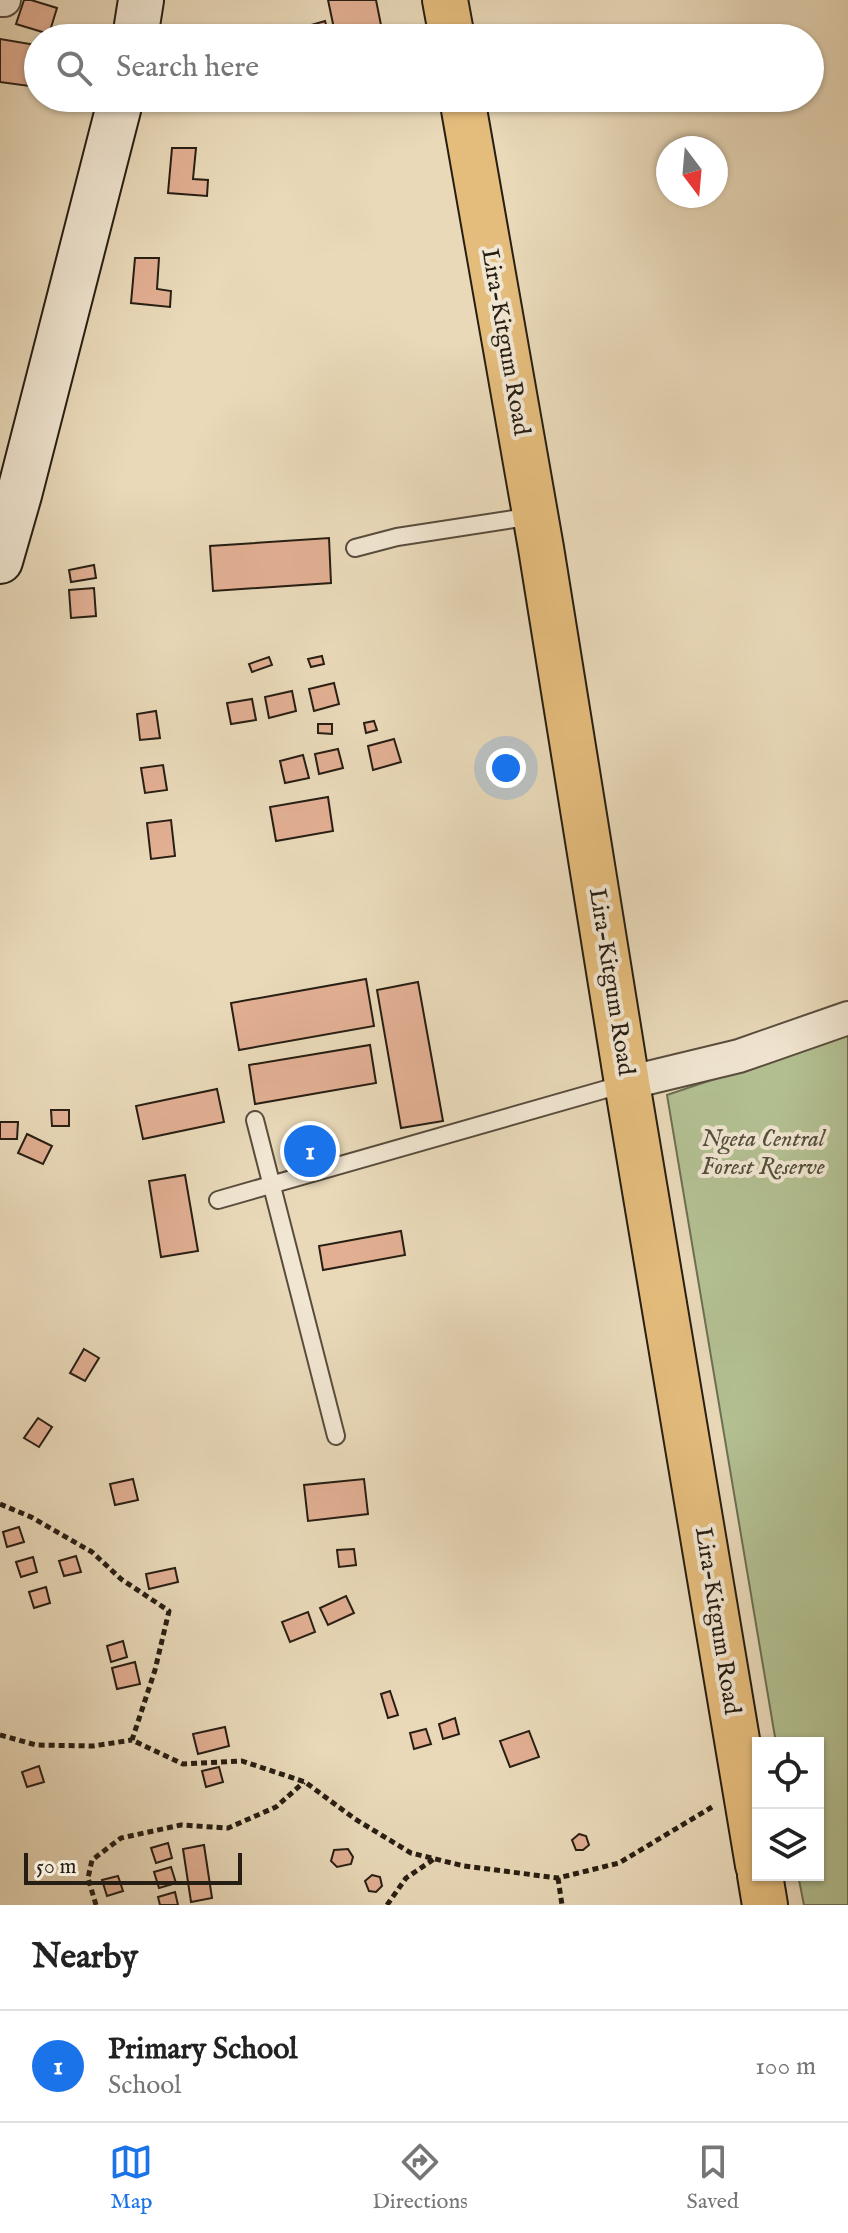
<!DOCTYPE html>
<style>
body{margin:0;font-family:"IM FELL English",serif;background:#f6f6f6;color:#222}
.controls{position:absolute;right:24px;bottom:24px;display:grid;overflow:hidden;border-radius:0px;box-shadow:0 2px 6px #0004}
.controls button{width:72px;height:72px;display:grid;place-items:center;padding:0;border:0;border-bottom:2px solid #e0e0e0;background:#fff;color:#222;font:40px sans-serif}
.compass{position:absolute;left:656px;top:136px;width:72px;height:72px;border-radius:50%;background:#fff;box-shadow:0 2px 6px #0004;rotate:164deg}
.scale{position:absolute;left:24px;bottom:20px;width:218px;box-sizing:border-box;padding-left:8px;border:4px solid #271e13;border-top:0;font-size:22px;line-height:28px;white-space:nowrap;color:#271e13;-webkit-text-stroke:6px #f1e6d2;paint-order:stroke}
.you{position:absolute;left:506px;top:768px;width:28px;height:28px;margin:-20px;border:6px solid #fff;border-radius:50%;background:#1a73e8;box-shadow:0 0 0 12px #1a73e833}
.badge{display:grid;place-items:center;width:52px;height:52px;border-radius:50%;background:#1a73e8;color:#fff;font-size:26px;font-weight:700}
.pin{position:absolute;translate:-50% -50%;border:4px solid #fff;box-shadow:0 2px 8px #0006}
.list{margin:0;padding:0;list-style:none}
h2{display:flex;justify-content:space-between;align-items:center;height:104px;margin:0;padding:0 32px;font-size:34px}
h2 small{font-size:26px;font-weight:400;color:#767676}
.list li{display:grid;grid-template-columns:52px 1fr auto;gap:24px;align-items:center;box-sizing:border-box;height:112px;padding:0 32px;border-top:2px solid #e0e0e0}
.list b{display:block;font-size:30px;white-space:nowrap}
.list p{margin:0;font-size:26px;white-space:nowrap;color:#767676}
.list em{font-size:26px;font-style:normal;color:#767676}
.icon{flex:none;width:44px;height:44px;fill:none;stroke:currentColor;stroke-width:2;stroke-linecap:round;stroke-linejoin:round}
.map{position:relative;flex:none;width:848px;height:1905px;overflow:hidden}
.search{position:absolute;background:#fff;box-shadow:0 2px 6px #0004;left:24px;right:24px;top:24px;height:88px;display:flex;align-items:center;gap:20px;box-sizing:border-box;padding:0 28px;border-radius:44px;color:#767676;font-size:30px}
.sheet{height:216px;background:#fff}
nav{display:flex;justify-content:space-around;align-items:center;box-sizing:border-box;height:112px;border-top:2px solid #e0e0e0;background:#fff;font-size:22px;color:#767676}
nav a{display:grid;justify-items:center;gap:4px}
nav .on{color:#1a73e8}
.map>svg:first-child{display:block}
</style>
<div class="map">
<svg width="848" height="1905" viewBox="0 0 848 1905">
<rect width="100%" height="100%" fill="#e9d9b9"/>
<filter id="stains"><feTurbulence type="fractalNoise" baseFrequency=".0025" numOctaves="4"/><feColorMatrix values="0 0 0 0 .2 0 0 0 0 .09 0 0 0 0 .02 0 0 0 .5 -.17"/></filter>
<radialGradient id="worn" r=".72"><stop offset=".6" stop-color="#630" stop-opacity="0"/><stop offset="1" stop-color="#630" stop-opacity=".3"/></radialGradient>
<polygon fill="#b3c092" stroke="#6d6f52" stroke-width="2" points="848,1034 848,1905 804,1905 798,1875 818,1875 818,1743 776,1743 667,1095"/>
<g fill="#e2af93" stroke="#271e13" stroke-width="2">
<polygon points="24,0 31,0 57,8 49,34 16,24"/>
<polygon points="328,0 376,0 382,30 336,38"/>
<polygon points="325,21 330,38 304,38 301,28"/>
<polygon points="0,39 36,45 29,86 0,82"/>
<polygon points="172,148 196,148 193,179 208,180 207,196 168,193"/>
<polygon points="135,258 159,258 157,289 171,291 170,307 131,303"/>
<polygon points="329,538 331,583 213,591 210,546"/>
<polygon points="94,565 96,578 71,582 69,570"/>
<polygon points="94,588 96,616 71,618 69,590"/>
<polygon points="322,656 324,664 311,667 308,659"/>
<polygon points="269,657 272,665 252,672 249,664"/>
<polygon points="334,683 339,704 314,711 309,689"/>
<polygon points="292,691 296,711 269,718 265,697"/>
<polygon points="252,699 256,720 231,724 227,703"/>
<polygon points="156,711 160,738 140,740 137,714"/>
<polygon points="374,721 377,730 366,733 364,723"/>
<polygon points="318,724 332,724 332,734 318,733"/>
<polygon points="394,739 401,762 373,770 368,746"/>
<polygon points="338,749 343,768 319,774 315,754"/>
<polygon points="303,755 309,778 285,783 280,761"/>
<polygon points="163,765 167,790 145,793 141,768"/>
<polygon points="328,797 333,831 276,841 270,807"/>
<polygon points="171,820 175,856 151,859 147,823"/>
<polygon points="366,979 374,1026 239,1050 231,1003"/>
<polygon points="418,982 443,1121 401,1128 377,990"/>
<polygon points="370,1045 376,1083 255,1104 249,1065"/>
<polygon points="217,1089 224,1122 143,1139 136,1106"/>
<polygon points="51,1110 69,1110 69,1126 52,1126"/>
<polygon points="0,1122 18,1122 17,1139 0,1139"/>
<polygon points="27,1134 52,1146 43,1164 18,1153"/>
<polygon points="185,1175 198,1251 161,1257 149,1181"/>
<polygon points="401,1231 405,1255 323,1270 319,1246"/>
<polygon points="84,1349 99,1358 85,1381 70,1373"/>
<polygon points="38,1418 52,1427 39,1447 24,1438"/>
<polygon points="133,1479 138,1500 115,1505 110,1484"/>
<polygon points="364,1479 368,1514 308,1521 304,1485"/>
<polygon points="19,1527 24,1542 7,1547 3,1532"/>
<polygon points="354,1549 356,1565 339,1567 337,1550"/>
<polygon points="76,1556 81,1572 64,1576 59,1561"/>
<polygon points="33,1557 37,1572 21,1577 16,1562"/>
<polygon points="175,1568 178,1582 149,1589 146,1574"/>
<polygon points="46,1587 50,1603 34,1608 29,1592"/>
<polygon points="346,1596 354,1613 328,1625 320,1608"/>
<polygon points="308,1612 315,1632 290,1642 282,1622"/>
<polygon points="123,1641 127,1657 111,1662 107,1646"/>
<polygon points="135,1662 140,1684 117,1689 112,1668"/>
<polygon points="390,1691 398,1715 388,1718 381,1694"/>
<polygon points="455,1718 459,1734 443,1739 439,1724"/>
<polygon points="225,1727 229,1746 198,1754 193,1734"/>
<polygon points="426,1729 431,1744 414,1749 410,1733"/>
<polygon points="529,1731 539,1757 510,1767 500,1741"/>
<polygon points="39,1766 44,1782 27,1787 22,1772"/>
<polygon points="219,1767 223,1782 206,1787 202,1771"/>
<polygon points="579,1834 586,1836 589,1845 583,1850 576,1850 572,1840"/>
<polygon points="168,1843 172,1858 156,1863 151,1848"/>
<polygon points="204,1845 212,1898 191,1902 183,1849"/>
<polygon points="348,1849 353,1857 351,1864 337,1867 331,1861 334,1850"/>
<polygon points="171,1867 176,1883 159,1888 154,1872"/>
<polygon points="372,1875 380,1877 382,1886 376,1892 369,1891 365,1881"/>
<polygon points="118,1876 123,1891 107,1896 102,1880"/>
<polygon points="175,1892 178,1905 160,1905 158,1897"/>
</g>
<g fill="none" stroke-linecap="round" stroke-linejoin="round">
<defs>
<g id="service">
<polyline points="355,548 397,537 533,516"/>
<polyline points="255,1120 336,1436"/>
<polyline points="218,1200 624,1084"/>
</g>
<g id="minor">
<polyline points="0,0 4,0"/>
<polyline points="627,1083 739,1056 848,1018"/>
</g>
<g id="secondary">
<polyline points="135,38 141,0"/>
<polyline points="0,561 19,495 121,98"/>
</g>
<g id="primary">
<polyline points="445,0 452,38"/>
<polyline points="462,98 541,548 627,1083 758,1865"/>
<polyline points="760,1875 765,1905"/>
</g>
</defs>
<use href="#service" stroke="#584d3c" stroke-width="20"/>
<use href="#minor" stroke="#584d3c" stroke-width="36"/>
<use href="#secondary" stroke="#271e13" stroke-width="48"/>
<use href="#primary" stroke="#271e13" stroke-width="48"/>
<g stroke="#271e13" stroke-width="5" stroke-dasharray="6 4" stroke-linecap="butt">
<polyline points="0,1504 31,1517 92,1552 121,1579 169,1611 155,1670 132,1740 183,1764 242,1761 305,1782 355,1819 411,1853 464,1866 558,1878 619,1863 712,1807"/>
<polyline points="0,1735 36,1745 93,1746 132,1740"/>
<polyline points="558,1878 562,1905"/>
<polyline points="96,1905 88,1878 92,1860 121,1838 181,1825 228,1828 276,1807 304,1782"/>
<polyline points="387,1905 406,1878 434,1859"/>
</g>
<use href="#service" stroke="#f1e6d2" stroke-width="16"/>
<use href="#minor" stroke="#f1e6d2" stroke-width="32"/>
<use href="#secondary" stroke="#f1e6d2" stroke-width="44"/>
<use href="#primary" stroke="#e4bc7c" stroke-width="44"/>
</g>
<g text-anchor="middle" dominant-baseline="central" stroke-width="8" stroke-linejoin="round" paint-order="stroke">
<g font-size="24" fill="#271e13" stroke="#f1e6d2">
<text transform="translate(505 342) rotate(80)">Lira-Kitgum Road</text>
<text transform="translate(611 982) rotate(81)">Lira-Kitgum Road</text>
<text transform="translate(717 1621) rotate(81)">Lira-Kitgum Road</text>
</g>
<g font-size="24" font-style="italic" fill="#514f39" stroke="#f1e6d2">
<text x="763" y="1139">Ngeta Central<tspan x="763" dy="28">Forest Reserve</tspan></text>
</g>
</g>
<rect width="100%" height="100%" filter="url(#stains)"/>
<rect width="100%" height="100%" fill="url(#worn)"/>
</svg>
<div class="controls">
<button><svg class="icon" aria-label="locate" viewBox="0 0 24 24"><circle cx="12" cy="12" r="6"/><path d="M12 2v4M12 18v4M2 12h4M18 12h4"/></svg></button>
<button><svg class="icon" aria-label="layers" viewBox="0 0 24 24"><path d="M12 4l9 5-9 5-9-5zM3 14l9 5 9-5"/></svg></button>
</div>
<svg class="compass" viewBox="-18 -18 36 36"><path d="M0-13l5 13h-10z" fill="#e53935"/><path d="M0 13l5-13h-10z" fill="#767676"/></svg>
<div class="scale">50 m</div>
<div class="you"></div>
<div class="pin badge" style="left:310px;top:1151px">1</div>
<div class="search"><svg class="icon" aria-label="search" viewBox="0 0 24 24"><circle cx="10" cy="10" r="6"/><path d="M15 15l6 6"/></svg>Search here</div>
</div>
<section class="sheet">
<h2>Nearby<small></small></h2>
<ul class="list">
<li><span class="badge">1</span><div><b>Primary School</b><p>School</p></div><em>100 m</em></li>
</ul>
</section>
<nav>
<a class="on"><svg class="icon" aria-label="map" viewBox="0 0 24 24"><path d="M3 6l6-2 6 2 6-2v14l-6 2-6-2-6 2zM9 4v14M15 6v14"/></svg>Map</a>
<a><svg class="icon" aria-label="directions" viewBox="0 0 24 24"><path d="M12 3l9 9-9 9-9-9zM9 14v-3h6M13 9l2 2-2 2"/></svg>Directions</a>
<a><svg class="icon" aria-label="saved" viewBox="0 0 24 24"><path d="M7 4h10v16l-5-4-5 4z"/></svg>Saved</a>
</nav>
